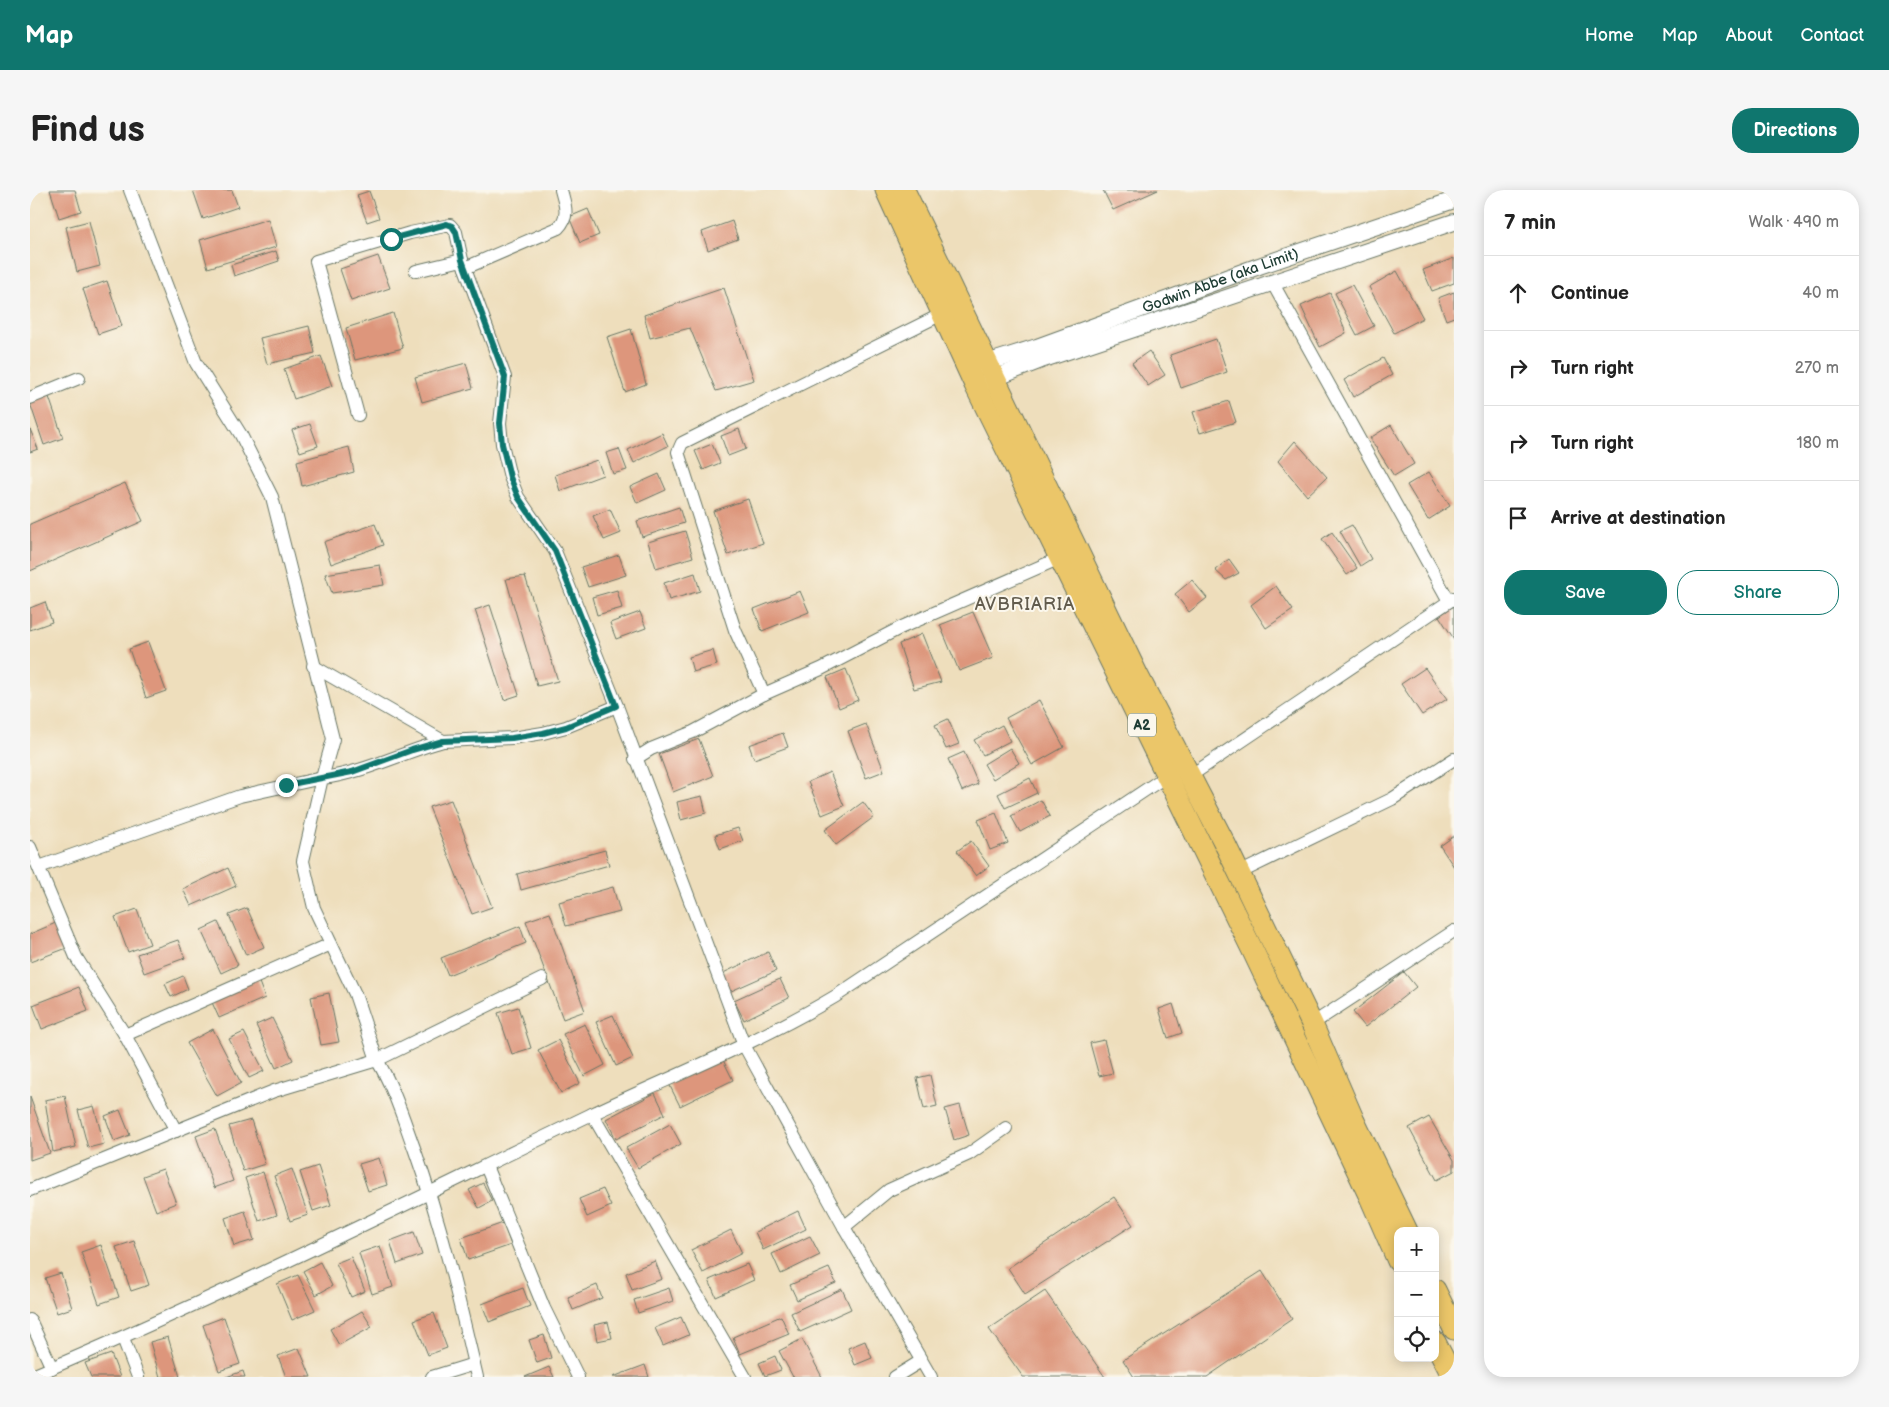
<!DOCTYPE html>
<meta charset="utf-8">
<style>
body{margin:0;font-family:"Balsamiq Sans",sans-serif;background:#f6f6f6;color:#222}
.controls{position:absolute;right:15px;bottom:15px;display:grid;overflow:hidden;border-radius:10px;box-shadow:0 2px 12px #0003}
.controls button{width:45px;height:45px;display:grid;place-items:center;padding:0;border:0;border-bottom:1px solid #e0e0e0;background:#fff;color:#222;font:25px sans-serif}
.stop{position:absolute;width:15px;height:15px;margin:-11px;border:4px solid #0f766e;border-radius:50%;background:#fff}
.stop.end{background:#0f766e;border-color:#fff;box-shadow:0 1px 5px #0008}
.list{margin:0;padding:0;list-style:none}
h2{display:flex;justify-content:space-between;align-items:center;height:65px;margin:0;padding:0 20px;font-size:21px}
h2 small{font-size:16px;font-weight:400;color:#767676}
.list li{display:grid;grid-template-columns:32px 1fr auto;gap:15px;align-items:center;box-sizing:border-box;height:75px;padding:0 20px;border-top:1px solid #e0e0e0}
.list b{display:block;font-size:19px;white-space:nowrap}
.list em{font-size:16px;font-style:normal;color:#767676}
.actions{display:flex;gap:10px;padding:15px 20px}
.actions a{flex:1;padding:11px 0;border:1px solid #0f766e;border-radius:20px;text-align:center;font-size:18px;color:#0f766e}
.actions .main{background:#0f766e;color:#fff}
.icon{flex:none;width:28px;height:28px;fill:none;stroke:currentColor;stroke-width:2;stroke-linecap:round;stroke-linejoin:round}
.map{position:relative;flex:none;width:1424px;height:1187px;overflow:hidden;border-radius:20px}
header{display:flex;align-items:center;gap:30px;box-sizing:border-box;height:70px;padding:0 25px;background:#0f766e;color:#fff}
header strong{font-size:24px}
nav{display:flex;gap:28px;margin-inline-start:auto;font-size:18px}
.intro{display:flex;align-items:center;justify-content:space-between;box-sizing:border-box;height:120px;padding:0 30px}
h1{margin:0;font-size:35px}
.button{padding:12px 22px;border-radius:20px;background:#0f766e;color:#fff;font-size:18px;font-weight:700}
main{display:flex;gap:30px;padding:0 30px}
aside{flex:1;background:#fff;border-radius:20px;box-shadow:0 2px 12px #0003}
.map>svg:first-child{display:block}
</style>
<header>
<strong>Map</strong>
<nav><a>Home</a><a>Map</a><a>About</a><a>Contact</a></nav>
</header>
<div class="intro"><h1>Find us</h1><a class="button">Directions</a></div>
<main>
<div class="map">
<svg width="1424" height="1187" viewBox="0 0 1424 1187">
<rect width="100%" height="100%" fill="#fbf7ec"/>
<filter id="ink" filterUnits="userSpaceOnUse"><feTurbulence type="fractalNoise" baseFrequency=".02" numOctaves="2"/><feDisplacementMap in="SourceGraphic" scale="10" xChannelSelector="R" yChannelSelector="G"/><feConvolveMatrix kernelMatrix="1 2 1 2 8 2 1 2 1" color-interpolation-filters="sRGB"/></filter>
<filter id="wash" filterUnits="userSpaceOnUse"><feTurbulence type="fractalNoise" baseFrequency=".0096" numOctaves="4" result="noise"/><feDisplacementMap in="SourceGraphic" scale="20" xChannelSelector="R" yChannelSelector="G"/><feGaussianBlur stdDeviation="1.12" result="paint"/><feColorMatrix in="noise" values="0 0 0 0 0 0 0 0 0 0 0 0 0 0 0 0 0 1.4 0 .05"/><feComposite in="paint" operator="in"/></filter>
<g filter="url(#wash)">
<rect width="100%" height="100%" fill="#eedebc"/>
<g id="blocks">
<g fill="#dd967c">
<polygon points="20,0 45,0 51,21 29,28"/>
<polygon points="163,0 202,0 208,17 173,29"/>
<polygon points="1073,0 1128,0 1083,20"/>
<polygon points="339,1 349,28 337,32 327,5"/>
<polygon points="558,19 569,45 550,53 539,27"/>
<polygon points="238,29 246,57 178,78 170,50"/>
<polygon points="59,31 70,76 47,82 36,37"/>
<polygon points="702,31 708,49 678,60 672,42"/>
<polygon points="246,61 249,71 204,86 201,75"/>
<polygon points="348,66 360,98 321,111 310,79"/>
<polygon points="1424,68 1424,93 1402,101 1393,80"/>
<polygon points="1367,81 1393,128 1364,143 1339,97"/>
<polygon points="77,91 92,136 68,144 53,99"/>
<polygon points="1322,95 1344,136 1327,145 1305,103"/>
<polygon points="694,98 724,190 686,201 660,138 620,148 614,125"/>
<polygon points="1424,102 1424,127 1416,130 1408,108"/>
<polygon points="1300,103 1316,143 1290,157 1271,116"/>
<polygon points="363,123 373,158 325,170 316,138"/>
<polygon points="279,136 285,163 237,174 230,148"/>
<polygon points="601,139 616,194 595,202 577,147"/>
<polygon points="1186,149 1197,182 1151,198 1140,165"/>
<polygon points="1119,161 1135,185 1118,196 1102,173"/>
<polygon points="291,166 302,196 264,209 254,179"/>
<polygon points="1353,168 1362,185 1323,207 1314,190"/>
<polygon points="436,173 443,198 392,212 385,187"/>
<polygon points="18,204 33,248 14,255 0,213"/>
<polygon points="1199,211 1206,232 1170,243 1163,222"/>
<polygon points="280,234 288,256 270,262 262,240"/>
<polygon points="1361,235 1384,274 1364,286 1340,248"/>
<polygon points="0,239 8,259 0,262"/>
<polygon points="709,239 716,259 698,266 691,246"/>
<polygon points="632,243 638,256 604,273 598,260"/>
<polygon points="1265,251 1297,287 1277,306 1248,271"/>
<polygon points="682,254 690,273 673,280 665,261"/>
<polygon points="319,257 324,282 272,296 267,271"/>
<polygon points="589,259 597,280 583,284 576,263"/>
<polygon points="567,270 573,285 530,301 525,285"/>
<polygon points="1399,282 1420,316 1398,330 1377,295"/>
<polygon points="629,284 636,300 607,313 600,297"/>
<polygon points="95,293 113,331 0,381 0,334"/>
<polygon points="718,309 733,353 698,365 683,321"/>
<polygon points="649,317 654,333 612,347 607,331"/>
<polygon points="580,319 591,343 574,350 563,326"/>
<polygon points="345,334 353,355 301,374 294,352"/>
<polygon points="1322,335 1341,369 1330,376 1310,341"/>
<polygon points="655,341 663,367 626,378 618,352"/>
<polygon points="1302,342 1327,378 1317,385 1292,349"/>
<polygon points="589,365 596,385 558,397 551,377"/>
<polygon points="1199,369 1209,383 1196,390 1185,380"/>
<polygon points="350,375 354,395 302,403 295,384"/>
<polygon points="665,383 670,401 639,410 634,393"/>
<polygon points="495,386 528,491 507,496 476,389"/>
<polygon points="1162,390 1177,408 1159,422 1145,404"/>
<polygon points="1246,396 1263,420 1236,438 1221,415"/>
<polygon points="587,400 592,418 567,425 562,407"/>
<polygon points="770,401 779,422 732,441 724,419"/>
<polygon points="15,412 22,432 0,440 0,418"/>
<polygon points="460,415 489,505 474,510 445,420"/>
<polygon points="1424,416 1424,449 1409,426"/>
<polygon points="610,422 616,438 586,449 580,433"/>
<polygon points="943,422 963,468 929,481 910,435"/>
<polygon points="892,444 911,492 884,499 869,454"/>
<polygon points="118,452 136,501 116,508 99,459"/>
<polygon points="683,460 687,475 663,482 659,467"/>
<polygon points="1395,478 1417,509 1392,525 1371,494"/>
<polygon points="816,479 828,510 809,518 797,487"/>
<polygon points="1009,510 1034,557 1002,575 976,528"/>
<polygon points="918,529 929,554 916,559 905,535"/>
<polygon points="836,534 854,581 836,588 818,541"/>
<polygon points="972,535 980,551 953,565 944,550"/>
<polygon points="753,543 758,557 724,569 719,555"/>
<polygon points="669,549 683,586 643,602 629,564"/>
<polygon points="980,558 989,573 963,589 954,574"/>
<polygon points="934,562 948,594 932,601 918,569"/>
<polygon points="800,582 814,616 792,625 778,592"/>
<polygon points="1000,588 1007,603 975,618 968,604"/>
<polygon points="672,606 676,623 651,630 647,612"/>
<polygon points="421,610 462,717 442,724 399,617"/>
<polygon points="1011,610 1020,626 990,642 981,626"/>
<polygon points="833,612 844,627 806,655 795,640"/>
<polygon points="966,623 978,653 960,660 948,630"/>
<polygon points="708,638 713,651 690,659 685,645"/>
<polygon points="1424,646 1424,677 1410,656"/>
<polygon points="941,651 959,676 946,686 927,661"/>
<polygon points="575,660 579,675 491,700 487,684"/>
<polygon points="198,678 206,696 161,716 153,699"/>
<polygon points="583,697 590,722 536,736 529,712"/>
<polygon points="217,718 234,757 216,765 199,725"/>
<polygon points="107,719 120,754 98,762 85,727"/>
<polygon points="520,723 555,821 533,829 496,731"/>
<polygon points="28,732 37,758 0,772 0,744"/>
<polygon points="188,732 208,775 191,783 171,740"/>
<polygon points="490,736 496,753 418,785 411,768"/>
<polygon points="148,750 155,768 114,783 107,764"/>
<polygon points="738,762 746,781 699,802 691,784"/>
<polygon points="1374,782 1386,797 1335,837 1323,822"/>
<polygon points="153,786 158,799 141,807 135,794"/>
<polygon points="227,787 235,808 189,828 180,808"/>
<polygon points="750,789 759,808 714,830 704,810"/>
<polygon points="49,797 58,821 12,839 3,815"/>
<polygon points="299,803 309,852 291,855 281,807"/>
<polygon points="1143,814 1152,843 1138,848 1129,819"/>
<polygon points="488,817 501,858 482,864 468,823"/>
<polygon points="583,825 603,868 586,876 566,832"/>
<polygon points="242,828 263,870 246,878 226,835"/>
<polygon points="555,834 575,875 554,886 533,844"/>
<polygon points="183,839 211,893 187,906 157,853"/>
<polygon points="214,842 234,881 219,888 199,849"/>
<polygon points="528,850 550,893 531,903 508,860"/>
<polygon points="1074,850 1083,883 1069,886 1060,853"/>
<polygon points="692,868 703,890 650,916 639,894"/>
<polygon points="900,885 907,916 894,919 887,888"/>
<polygon points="625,903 635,924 586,949 576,929"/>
<polygon points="35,906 46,957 23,962 15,910"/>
<polygon points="0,907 20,963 0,970"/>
<polygon points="930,915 939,945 924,950 915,919"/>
<polygon points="64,916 74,954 58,958 48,920"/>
<polygon points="90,920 100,945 84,951 75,926"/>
<polygon points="1399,927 1424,970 1424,981 1407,990 1379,938"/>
<polygon points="221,930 235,974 213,981 199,936"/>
<polygon points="640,934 651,954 608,978 596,958"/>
<polygon points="185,939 203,991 184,998 166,946"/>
<polygon points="349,968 357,995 338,1001 329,974"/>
<polygon points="288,976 301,1015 283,1021 270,982"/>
<polygon points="133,979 146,1013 126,1021 113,986"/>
<polygon points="262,979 278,1025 260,1031 244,986"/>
<polygon points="233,982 247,1025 229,1031 215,988"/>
<polygon points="453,993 462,1011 449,1018 439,1000"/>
<polygon points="573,999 581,1016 557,1027 549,1009"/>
<polygon points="1084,1007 1103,1035 995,1104 978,1078"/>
<polygon points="215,1021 224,1050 204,1056 195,1028"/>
<polygon points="768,1021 776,1039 733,1060 725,1042"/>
<polygon points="473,1033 481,1055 438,1070 431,1048"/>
<polygon points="701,1040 712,1063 673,1083 661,1060"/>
<polygon points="384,1042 392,1065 367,1074 360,1051"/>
<polygon points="780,1046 790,1065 751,1084 742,1064"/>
<polygon points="104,1051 119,1095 101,1101 86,1057"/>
<polygon points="71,1055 89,1107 69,1114 51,1062"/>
<polygon points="350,1056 363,1097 342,1104 329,1063"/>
<polygon points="321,1067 335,1101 321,1107 306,1073"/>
<polygon points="625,1071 632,1089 602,1100 596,1083"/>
<polygon points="290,1072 302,1096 286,1105 273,1081"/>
<polygon points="717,1074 724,1090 686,1107 679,1090"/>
<polygon points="799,1078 806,1093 767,1110 760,1095"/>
<polygon points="1232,1081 1262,1129 1177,1187 1104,1187 1093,1170"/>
<polygon points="31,1083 42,1118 27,1123 15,1088"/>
<polygon points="268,1085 285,1120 262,1130 247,1094"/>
<polygon points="567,1095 572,1108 543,1120 538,1107"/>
<polygon points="493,1098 500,1116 459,1132 452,1114"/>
<polygon points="639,1098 643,1111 608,1123 604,1110"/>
<polygon points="812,1099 821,1119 770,1142 761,1123"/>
<polygon points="1015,1101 1075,1187 993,1187 959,1139"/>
<polygon points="332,1121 342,1137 309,1155 300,1139"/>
<polygon points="404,1123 417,1158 398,1165 384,1130"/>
<polygon points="751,1126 759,1144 710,1164 703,1147"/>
<polygon points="194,1127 210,1174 189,1181 173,1135"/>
<polygon points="651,1127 659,1145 633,1156 625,1138"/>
<polygon points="578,1132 582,1148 567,1151 564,1135"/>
<polygon points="514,1145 521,1168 507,1173 499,1150"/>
<polygon points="138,1147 150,1187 130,1187 120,1152"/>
<polygon points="772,1149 792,1187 763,1187 749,1161"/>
<polygon points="835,1151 842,1168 825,1175 818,1158"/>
<polygon points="269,1158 281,1187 256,1187 248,1166"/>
<polygon points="81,1164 90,1187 61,1187 55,1173"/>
<polygon points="745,1166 751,1180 735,1186 729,1173"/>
<polygon points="615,1175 619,1187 583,1187"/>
<polygon points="519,1177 524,1187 495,1187"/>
<polygon points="213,1181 215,1187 196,1187"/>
</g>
</g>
</g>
<g filter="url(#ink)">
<use href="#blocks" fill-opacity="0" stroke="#677564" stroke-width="1"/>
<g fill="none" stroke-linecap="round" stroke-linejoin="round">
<defs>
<g id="minor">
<path d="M435,78l93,-40c12,-12 7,-23 3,-38"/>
<polyline points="386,81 432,70"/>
<polyline points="1242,92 1419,411"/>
<polyline points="0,208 49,188"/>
<polyline points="328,225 286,71 380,43 420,35 426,42 432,70 475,187 470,233 472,254 480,287 488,307 525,361 587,516 714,855 814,1037 901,1187"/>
<polyline points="283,476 413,551 482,548 513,543 536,537 587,516"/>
<polyline points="734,504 705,440 648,262 652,253 912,124"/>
<path d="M413,551c-40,11 -79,32 -121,37l-19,83 11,47 41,86 22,66 165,-81"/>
<polyline points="605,569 621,559 663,542 734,504 791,479 872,437 1030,368"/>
<polyline points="1160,586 1424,408"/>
<polyline points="0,657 46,767 95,845 146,941"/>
<polyline points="9,677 210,606 292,588 303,549 242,307 211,245 166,173 100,0"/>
<polyline points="1209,683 1362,609 1424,569"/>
<polyline points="1282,834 1424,741"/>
<polyline points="95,845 301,754"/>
<polyline points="562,924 715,1187"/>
<polyline points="456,976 514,1118 548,1187"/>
<path d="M0,1000l244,-99 103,-31c17,28 26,58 37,88 27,75 45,152 63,229"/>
<polyline points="814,1037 859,1000 939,964 976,938"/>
<polyline points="0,1130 22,1178"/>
<polyline points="93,1148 108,1187"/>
<path d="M0,1187c190,-80 375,-173 560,-262 82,-39 168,-72 246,-119l332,-221"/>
<polyline points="402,1187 444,1174"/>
<polyline points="865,1187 891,1171"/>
</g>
<g id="tertiary">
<path id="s1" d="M947,176l60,-19 222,-81 195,-66"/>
<polyline points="955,192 1011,170 1424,32"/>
</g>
<g id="trunk">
<polyline points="856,0 945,195 1222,759 1340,1007 1368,1071"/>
<polyline points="874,0 1107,484 1195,654 1282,834 1324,931 1377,1041"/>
<polyline points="1405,1100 1424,1139"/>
<polyline points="1405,1152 1423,1187"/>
</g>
</defs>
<use href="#minor" stroke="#677564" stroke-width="14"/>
<use href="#tertiary" stroke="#677564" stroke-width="18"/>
<use href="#trunk" stroke="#677564" stroke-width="23"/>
<use href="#minor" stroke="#fff" stroke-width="12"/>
<use href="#tertiary" stroke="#fff" stroke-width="16"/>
<use href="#trunk" stroke="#ebc669" stroke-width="21"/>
</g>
</g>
<g fill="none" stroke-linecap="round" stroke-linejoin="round" filter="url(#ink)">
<polyline stroke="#0f766e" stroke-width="6" points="256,595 322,582 382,560 413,551 482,548 513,543 536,537 586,516 525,361 488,307 480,287 472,254 470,233 475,187 432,70 426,42 422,36 417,34 361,49"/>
</g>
<g text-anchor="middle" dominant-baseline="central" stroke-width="4" stroke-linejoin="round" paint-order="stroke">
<rect fill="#fbf7ec" stroke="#61756b" stroke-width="1" x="1098" y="523.5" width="28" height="23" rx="4"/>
<g font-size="14" font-weight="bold" fill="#1f3d34">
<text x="1112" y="535">A2</text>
</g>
<g font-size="15" fill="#1f3d34" stroke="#fbf7ec">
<text stroke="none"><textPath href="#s1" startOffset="258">Godwin Abbe (aka Limit)</textPath></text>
</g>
<g font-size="18" letter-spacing="1" fill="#625c4d" stroke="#fbf7ec">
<text x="995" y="414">AVBRIARIA</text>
</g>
</g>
</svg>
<div class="controls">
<button>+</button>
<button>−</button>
<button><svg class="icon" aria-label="locate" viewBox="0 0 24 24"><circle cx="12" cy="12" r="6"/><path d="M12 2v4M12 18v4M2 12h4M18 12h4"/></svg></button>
</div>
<div class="stop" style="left:361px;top:49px"></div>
<div class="stop end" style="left:256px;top:595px"></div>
</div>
<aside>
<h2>7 min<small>Walk · 490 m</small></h2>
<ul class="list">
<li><svg class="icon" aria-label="ahead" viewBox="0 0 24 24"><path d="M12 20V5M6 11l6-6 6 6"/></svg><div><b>Continue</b></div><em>40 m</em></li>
<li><svg class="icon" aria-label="right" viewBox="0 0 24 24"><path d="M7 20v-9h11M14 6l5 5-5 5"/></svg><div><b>Turn right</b></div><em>270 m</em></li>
<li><svg class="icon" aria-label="right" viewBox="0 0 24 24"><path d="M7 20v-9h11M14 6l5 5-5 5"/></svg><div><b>Turn right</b></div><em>180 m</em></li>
<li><svg class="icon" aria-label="arrive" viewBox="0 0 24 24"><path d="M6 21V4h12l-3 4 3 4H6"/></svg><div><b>Arrive at destination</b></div></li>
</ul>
<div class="actions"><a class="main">Save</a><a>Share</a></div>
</aside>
</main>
